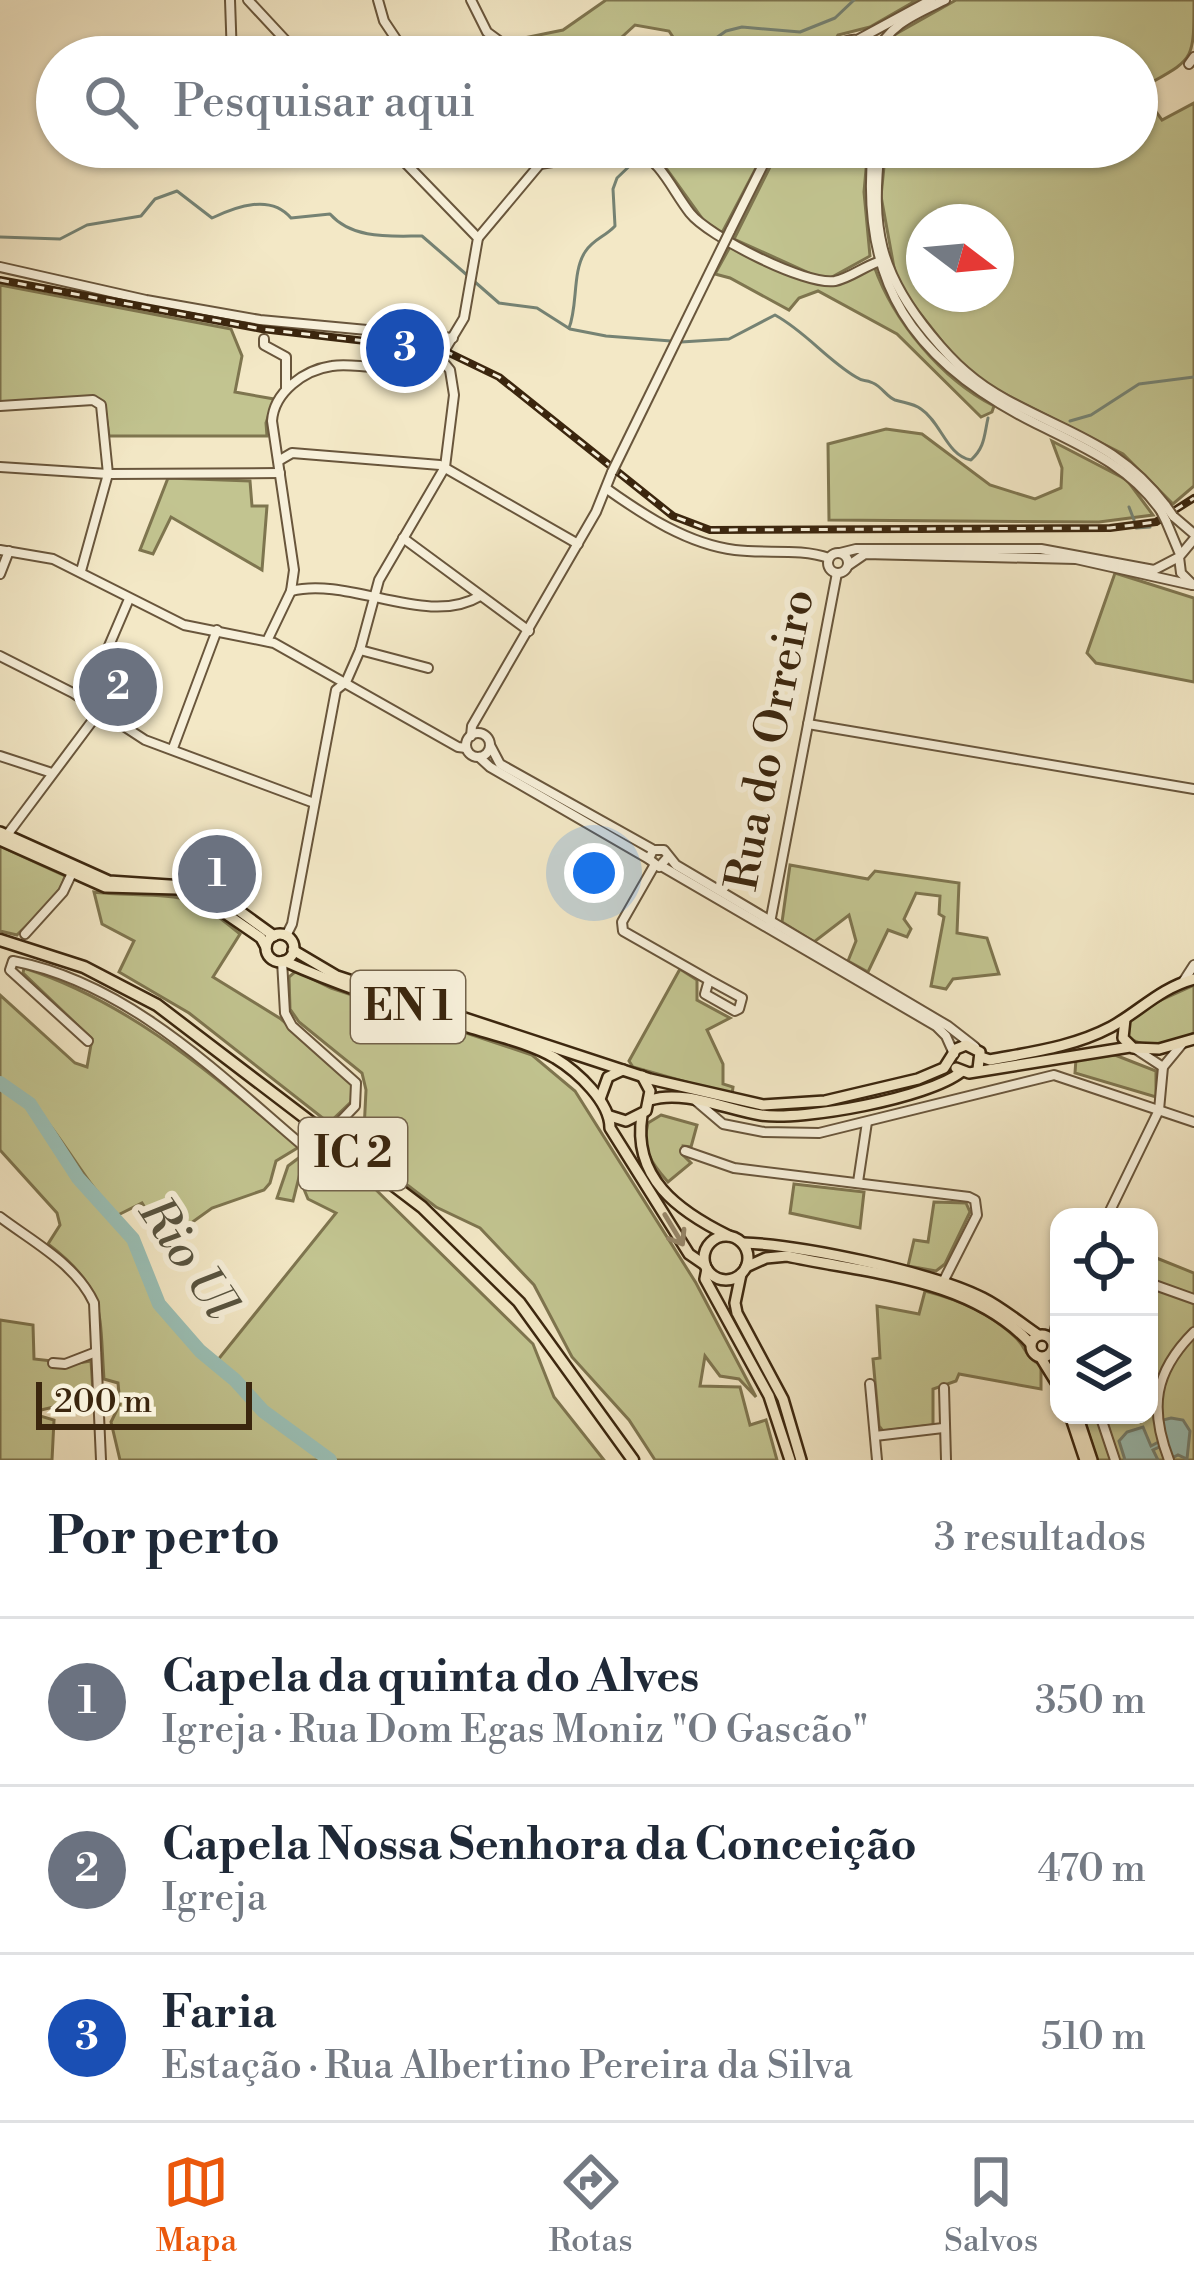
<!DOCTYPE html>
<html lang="pt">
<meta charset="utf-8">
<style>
body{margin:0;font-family:"Libre Bodoni",serif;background:#f6f6f7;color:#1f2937}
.controls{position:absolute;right:36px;bottom:36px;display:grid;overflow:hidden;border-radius:24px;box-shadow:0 3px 9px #0004}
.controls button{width:108px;height:108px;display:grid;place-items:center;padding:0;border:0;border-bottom:3px solid #e0e1e3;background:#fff;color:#1f2937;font:60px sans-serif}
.compass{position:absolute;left:906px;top:204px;width:108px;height:108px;border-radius:50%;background:#fff;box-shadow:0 3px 9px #0004;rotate:106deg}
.scale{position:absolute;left:36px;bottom:30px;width:216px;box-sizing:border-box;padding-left:12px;border:6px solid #3b260e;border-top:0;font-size:33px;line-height:42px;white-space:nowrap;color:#3b260e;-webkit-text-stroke:9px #f7f0da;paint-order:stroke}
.you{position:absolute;left:594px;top:873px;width:42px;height:42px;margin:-30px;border:9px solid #fff;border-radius:50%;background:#1a73e8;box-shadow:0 0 0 18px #1a73e833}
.badge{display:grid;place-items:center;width:78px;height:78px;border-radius:50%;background:#ea580c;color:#fff;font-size:39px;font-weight:700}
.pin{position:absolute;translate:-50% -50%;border:6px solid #fff;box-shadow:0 3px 12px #0006}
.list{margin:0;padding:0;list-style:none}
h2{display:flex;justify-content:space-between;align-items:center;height:156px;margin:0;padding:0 48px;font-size:51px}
h2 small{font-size:39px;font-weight:400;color:#747a83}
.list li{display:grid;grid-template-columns:78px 1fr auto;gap:36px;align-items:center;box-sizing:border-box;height:168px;padding:0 48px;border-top:3px solid #e0e1e3}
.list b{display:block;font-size:45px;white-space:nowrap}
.list p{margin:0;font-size:39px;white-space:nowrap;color:#747a83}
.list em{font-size:39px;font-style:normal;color:#747a83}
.icon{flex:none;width:66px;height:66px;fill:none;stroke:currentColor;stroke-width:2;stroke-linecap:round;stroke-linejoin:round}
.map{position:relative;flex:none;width:1194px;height:1460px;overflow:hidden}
.search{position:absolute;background:#fff;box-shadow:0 3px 9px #0004;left:36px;right:36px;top:36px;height:132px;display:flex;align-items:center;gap:30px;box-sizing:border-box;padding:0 42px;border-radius:66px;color:#747a83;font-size:45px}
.sheet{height:660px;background:#fff}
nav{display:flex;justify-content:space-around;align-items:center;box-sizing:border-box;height:168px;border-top:3px solid #e0e1e3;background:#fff;font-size:33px;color:#747a83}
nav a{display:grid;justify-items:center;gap:6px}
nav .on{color:#ea580c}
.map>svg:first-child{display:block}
</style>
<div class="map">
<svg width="1194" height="1460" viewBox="0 0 1194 1460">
<rect width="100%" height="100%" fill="#f3e8c6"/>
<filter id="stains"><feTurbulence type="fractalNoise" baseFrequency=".00167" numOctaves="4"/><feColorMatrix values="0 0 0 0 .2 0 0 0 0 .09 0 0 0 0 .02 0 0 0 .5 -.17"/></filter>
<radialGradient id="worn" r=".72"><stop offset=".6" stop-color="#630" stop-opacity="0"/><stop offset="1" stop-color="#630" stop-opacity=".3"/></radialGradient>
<g fill="#c2c490" stroke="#7e754f" stroke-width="3" fill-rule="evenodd">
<polygon points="606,0 917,0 870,27 838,35 826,57 680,57 681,49 669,31 635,25 600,57 527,57 509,41 563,30"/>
<path d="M956,0h238c0,64 0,58 -54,89l22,31 32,-17v383l-21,18 -50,-50 -140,-71 -24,-20 -62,-79 -16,-88 5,-49h251v-90h-255l12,-22zM924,222h72v72h-72z"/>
<polygon points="651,147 767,147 722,233 704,221"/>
<polygon points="780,147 868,147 864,192 870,256 832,277 818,277 734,239"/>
<path d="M731,245l84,37 17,3 42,-19c20,56 67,113 120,140l-2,6 -11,5 -84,-83 -79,-43 -19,7 -10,12 -59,-32 -15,-4z"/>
<polygon points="0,285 231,329 242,356 235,392 274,399 266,423 267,436 109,436 104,402 95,397 0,403"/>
<polygon points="886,429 922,434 990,485 1035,499 1061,488 1062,468 1052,441 1127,480 1153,515 1099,522 829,520 828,444"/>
<polygon points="168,478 250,481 252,506 267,506 262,570 171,517 153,554 140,550"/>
<polygon points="1115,573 1194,598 1194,682 1096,663 1087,653"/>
<path d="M0,846l65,30c-5,23 -31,42 -48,59l-17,-4z"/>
<polygon points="790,865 868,879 875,871 959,883 957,933 987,938 999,974 953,979 946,989 931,986 944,917 939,914 940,896 916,893 904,919 911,929 907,937 888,930 868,972 848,961 856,941 849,915 814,942 782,922"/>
<path d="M94,892c27,4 77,1 97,9 18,7 34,21 49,33l-27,43 68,42 65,56 8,13 -2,13 -23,22 -140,-110 -70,-41 15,-31 -32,-17z"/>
<path d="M24,968c108,35 189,108 275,179l-23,14 -6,22 -6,7 -52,18 -46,33 -24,-38 -24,12c-44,-42 -64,-105 -118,-136v-84l75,68 12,4 5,-28 -69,-66z"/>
<polygon points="680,969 697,980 697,1000 730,1018 707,1030 723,1064 723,1084 733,1087 732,1095 633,1067 629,1061"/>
<polygon points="296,971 331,988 532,1055 575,1091 696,1283 756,1397 739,1379 720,1376 705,1356 700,1386 740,1387 750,1425 766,1420 777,1460 655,1460 629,1420 572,1357 534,1285 480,1228 436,1207 363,1151 366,1090 362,1073 299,1022 290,1009 289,977"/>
<path d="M1194,985v48c-20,11 -48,19 -67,3l1,-15 20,-15z"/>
<polygon points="1115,1055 1156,1071 1156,1097 1075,1073 1076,1059"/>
<path d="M0,1086l26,17 15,18 43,68 46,50 25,62 58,65 123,-153 -28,-14 -9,-22 -6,24 -16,-3 11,-32 32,-24 47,39 166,163 21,53 50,63h-484l-9,-38 9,-18 -2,-21 -14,-4c-5,-68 3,-90 -56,-135l12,-19 -3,-12 -57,-63z"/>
<path d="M661,1115l36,10 -6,22 -8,-1 -1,8 9,9 -23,19c-17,-19 -27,-33 -20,-59z"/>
<polygon points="794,1184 864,1192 860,1228 790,1213"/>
<polygon points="934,1202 966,1203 970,1212 945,1264 936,1271 908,1266 914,1240 928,1242"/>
<polygon points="1149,1255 1194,1273 1194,1460 1097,1460 1083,1415 1149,1415"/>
<path d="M925,1291c32,8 65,22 90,46 12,11 10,21 26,28v24l-82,-15 -3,7 -23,8v36l-50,6 -4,-5 -6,-67 7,-1 -3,-52 42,8z"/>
<polygon points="0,1320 33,1325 34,1359 52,1361 59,1366 91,1361 94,1406 64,1395 58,1406 41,1410 40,1416 54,1420 52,1460 0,1460"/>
</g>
<polygon fill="#9bc0b6" stroke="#758273" stroke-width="3" points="1171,1418 1183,1420 1190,1431 1187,1459 1178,1455 1172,1458 1166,1444 1153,1450 1158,1460 1125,1460 1119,1441 1127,1432 1143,1427 1151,1446 1164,1439 1159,1421"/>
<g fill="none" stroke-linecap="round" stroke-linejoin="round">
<g stroke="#758273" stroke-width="3">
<polyline points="689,57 726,31 742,27 800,32 835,18 854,0"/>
<path d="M0,237l60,2 27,-14 54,-9 14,-17 22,-8 35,27c25,-12 59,-24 79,0l39,-4c23,26 61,22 92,22l45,39"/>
<polyline points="475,282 499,303 537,308 570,329 606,336 671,341"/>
<path d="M569,328c9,-22 3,-56 16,-76 8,-13 20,-15 30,-26l-2,-37 4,-11 25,-24"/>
<path d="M681,342l48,-3 46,-24c31,17 51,44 81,62 9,6 7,1 17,6 9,4 14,14 22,17 9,3 18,3 26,9 20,13 26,47 50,51 14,-13 13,-24 17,-42"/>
<polyline points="1070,421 1091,415 1139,384 1194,377"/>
<polyline points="1129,507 1134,520"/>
<polyline points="1136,528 1150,527"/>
</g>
<polyline stroke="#9bc0b6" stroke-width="14" points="0,1083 30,1104 78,1178 133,1239 159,1304 200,1351 235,1380 263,1411 330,1460"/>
<defs>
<g id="minor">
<polyline points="230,0 232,57"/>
<polyline points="248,0 301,57"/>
<polyline points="378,0 384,21 408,57"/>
<polyline points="471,0 487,32 521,57"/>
<polyline points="859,39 931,0"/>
<path d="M875,56c14,-32 39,-41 70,-56"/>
<path d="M833,57l5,-11c15,-11 30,-7 36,10"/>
<polyline points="1189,64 1194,57"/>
<polyline points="390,147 478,238 464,318 440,358"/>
<polyline points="499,147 501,147"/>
<path d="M873,147c-14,136 40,214 160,275 48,24 96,43 128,89"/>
<path d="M880,147c-9,81 -1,125 51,188 23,28 44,48 76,65 64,35 113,45 159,106"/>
<path d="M540,164l95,-15c27,13 37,41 55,64 18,23 116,73 145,68 15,-3 28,-14 43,-19"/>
<polyline points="730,231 772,147"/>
<polyline points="478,238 540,164 545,147"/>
<polyline points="0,267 146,300 260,320 453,338"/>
<polyline points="264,339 264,345 286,357 286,389"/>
<polyline points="0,406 93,400 101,405 108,474 81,571"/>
<polyline points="280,460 292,453 440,465 578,544"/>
<polyline points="0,467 108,474 280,473"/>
<path d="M607,489c38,27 81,55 128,61 32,4 64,-2 94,8"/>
<polyline points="1173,516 1194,534"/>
<polyline points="1166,521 1179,552"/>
<polyline points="403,538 529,631"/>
<polyline points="0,550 53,559 184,625 274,643 458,747 466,748"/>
<circle cx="838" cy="563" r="10"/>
<polyline points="840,553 856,549 1041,549 1154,570 1179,557"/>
<polyline points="849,565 865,554 1076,559 1192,585"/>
<polyline points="0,574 9,551"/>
<polyline points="1193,585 1181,573 1179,557 1194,539"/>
<path d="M291,591c59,-15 136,37 189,5"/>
<path d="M267,641l24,-50 3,-21 -22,-149c2,-29 32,-51 60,-55 16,-3 33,2 50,1 19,0 39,-7 58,-9"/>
<polyline points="360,650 428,668"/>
<polyline points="0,656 73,693 145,740 314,803"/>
<polyline points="92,707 113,676 102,662 129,599"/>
<polyline points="808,724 1194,789"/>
<circle cx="478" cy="745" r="12"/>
<polyline points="471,736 472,726 596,512 612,472"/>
<polyline points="490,745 500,764 652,849"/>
<polyline points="173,748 217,630"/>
<polyline points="0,756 52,773"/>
<polyline points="479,757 490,767 649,859"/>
<polyline points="7,835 99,712"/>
<polyline points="668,857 659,867 649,859 653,850 664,850 676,865 948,1026 975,1047"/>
<polyline points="654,866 622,922 623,931 709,980 705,994 735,1011 739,1009 742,998 709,980"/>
<polyline points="663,867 936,1026 946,1036 954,1054"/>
<polyline points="769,928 837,573"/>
<polyline points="25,934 63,892 72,873"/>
<polyline points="286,936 292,924 336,690 346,682 360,650 379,580 445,467 454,395 450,370 440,358"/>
<polyline points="282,961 285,1013 292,1026 356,1083 355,1106 333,1129"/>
<polyline points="1183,982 1194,965"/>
<path d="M88,1041l-78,-71 3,-9c115,22 203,111 289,184l6,1 8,-6"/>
<polyline points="1134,1048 1163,1067"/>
<polyline points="696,1101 723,1124 764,1132 819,1133 1054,1075 1194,1122"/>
<polyline points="685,1151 734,1168 969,1197 975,1200 977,1215 943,1282"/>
<polyline points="858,1182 867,1122"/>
<path d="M0,1217c33,25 76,47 94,86l7,157"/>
<polyline points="1107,1217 1159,1110 1163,1067 1182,1044"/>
<polyline points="1149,1283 1194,1299"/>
<polyline points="1052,1341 1059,1314"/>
<polyline points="53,1363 65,1364 96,1352"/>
<polyline points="870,1384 877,1460"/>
<polyline points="944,1388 946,1460"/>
<polyline points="1100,1415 1115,1460"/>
<polyline points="875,1436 943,1428"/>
<path d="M1169,1460c-20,-52 -15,-88 25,-128"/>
</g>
<g id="major">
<polyline points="0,832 109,881 199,887 219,896 274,936"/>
<polyline points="0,840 105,887 177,889 197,894 261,938 266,947"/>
<circle cx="280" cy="948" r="14"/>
<polyline points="293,950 337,976 650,1079 763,1105 825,1101 918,1079 944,1068 956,1049 966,1045 980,1052 978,1069"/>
<path d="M284,961c60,27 122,46 184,66 29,9 61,16 87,31 23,14 55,44 55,70l79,126 16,11"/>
<polyline points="1125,1019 1123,1038 1133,1048 1159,1049 1194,1039"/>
<path d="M981,1057l9,3c42,-8 83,-13 121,-33 29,-16 49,-39 83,-48"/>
<polyline points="956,1068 969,1073 1130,1047"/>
<polyline points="600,1099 608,1077 623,1070"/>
<path d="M650,1100c34,-11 77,10 111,15 42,6 167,-17 200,-43"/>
<path d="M642,1115c-10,63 36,96 87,121"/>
<polyline points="610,1116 626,1121 646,1111 650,1091 642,1076"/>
<circle cx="726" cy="1258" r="22"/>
<path d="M743,1243c59,2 188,29 240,55 20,10 37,25 55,37"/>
<path d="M746,1267l20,-9 21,-2c83,18 183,22 244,88"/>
<polyline points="707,1269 705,1279 769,1396 790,1460"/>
<polyline points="741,1274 735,1303 737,1313 783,1399 801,1460"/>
<circle cx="1042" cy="1346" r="11"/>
<polyline points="1041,1358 1059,1387"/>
<polyline points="1070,1415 1085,1460"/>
<polyline points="1077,1415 1092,1460"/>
</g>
<polyline id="highway" points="0,940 84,967 157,1005 422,1207 519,1302 633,1460"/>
</defs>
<use href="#minor" stroke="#69563c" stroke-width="12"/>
<use href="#major" stroke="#3b260e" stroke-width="14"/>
<use href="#highway" stroke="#3b260e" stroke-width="15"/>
<use href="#minor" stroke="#f7f0da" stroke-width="8"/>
<use href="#major" stroke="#f3e8c6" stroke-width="9"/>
<use href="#highway" stroke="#f3e8c6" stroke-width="10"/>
<defs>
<polyline id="rail" points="0,280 262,329 443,350 499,377 673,516 710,530 1110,528 1156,522 1194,498"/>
</defs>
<use href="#rail" stroke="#3b260e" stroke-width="8"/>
<use href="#rail" stroke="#f7f0da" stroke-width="3" stroke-dasharray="9" stroke-linecap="butt"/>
<defs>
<g id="minor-bridge">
<polyline points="612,472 730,231"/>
<polyline points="1166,506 1173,516"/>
<polyline points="1161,511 1166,521"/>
</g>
</defs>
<use href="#minor-bridge" stroke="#69563c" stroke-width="12" stroke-linecap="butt"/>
<use href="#minor-bridge" stroke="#f7f0da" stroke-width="8"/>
</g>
<defs><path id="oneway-shaft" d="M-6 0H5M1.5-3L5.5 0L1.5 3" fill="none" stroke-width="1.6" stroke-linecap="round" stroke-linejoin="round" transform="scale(3)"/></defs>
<use stroke="#97876a" href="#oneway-shaft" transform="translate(674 1230) rotate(59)"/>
<g text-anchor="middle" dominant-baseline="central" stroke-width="12" stroke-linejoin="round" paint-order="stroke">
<g fill="#f7f0da" stroke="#73634b" stroke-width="3">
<rect x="351" y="971" width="114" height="72" rx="9"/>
<rect x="299" y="1118" width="108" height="72" rx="9"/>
</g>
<g font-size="42" font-weight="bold" fill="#3b260e">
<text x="408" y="1007">EN 1</text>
<text x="353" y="1154">IC 2</text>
</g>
<g font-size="45" fill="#3b260e" stroke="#f7f0da">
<text transform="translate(771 740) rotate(-79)">Rua do Orreiro</text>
</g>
<g font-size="48" font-style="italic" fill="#585440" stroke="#f7f0da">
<text transform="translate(187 1259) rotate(56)">Rio Ul</text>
</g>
</g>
<rect width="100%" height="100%" filter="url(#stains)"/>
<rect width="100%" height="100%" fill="url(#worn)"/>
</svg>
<div class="controls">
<button><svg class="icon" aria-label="locate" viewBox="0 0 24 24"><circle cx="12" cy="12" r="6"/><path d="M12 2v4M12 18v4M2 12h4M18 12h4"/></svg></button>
<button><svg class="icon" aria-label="layers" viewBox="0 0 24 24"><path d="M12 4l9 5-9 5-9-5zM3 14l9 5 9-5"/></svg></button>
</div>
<svg class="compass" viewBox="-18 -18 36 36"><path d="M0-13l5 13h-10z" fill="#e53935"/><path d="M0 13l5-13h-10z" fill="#747a83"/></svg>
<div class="scale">200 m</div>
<div class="you"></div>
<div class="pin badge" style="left:217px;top:874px;background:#6b7280">1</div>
<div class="pin badge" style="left:118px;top:687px;background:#6b7280">2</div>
<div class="pin badge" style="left:405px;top:348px;background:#1a4fb4">3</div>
<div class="search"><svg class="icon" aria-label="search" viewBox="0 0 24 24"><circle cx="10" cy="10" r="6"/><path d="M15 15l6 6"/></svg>Pesquisar aqui</div>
</div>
<section class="sheet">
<h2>Por perto<small>3 resultados</small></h2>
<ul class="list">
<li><span class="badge" style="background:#6b7280">1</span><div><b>Capela da quinta do Alves</b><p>Igreja · Rua Dom Egas Moniz &quot;O Gascão&quot;</p></div><em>350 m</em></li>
<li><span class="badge" style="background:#6b7280">2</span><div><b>Capela Nossa Senhora da Conceição</b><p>Igreja</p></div><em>470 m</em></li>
<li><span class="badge" style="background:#1a4fb4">3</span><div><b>Faria</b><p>Estação · Rua Albertino Pereira da Silva</p></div><em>510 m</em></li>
</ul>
</section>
<nav>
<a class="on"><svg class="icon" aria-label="map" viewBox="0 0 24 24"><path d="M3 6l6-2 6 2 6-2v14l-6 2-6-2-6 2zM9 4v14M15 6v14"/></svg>Mapa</a>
<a><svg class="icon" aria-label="directions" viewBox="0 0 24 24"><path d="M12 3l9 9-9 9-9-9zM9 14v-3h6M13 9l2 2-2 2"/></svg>Rotas</a>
<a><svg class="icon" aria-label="saved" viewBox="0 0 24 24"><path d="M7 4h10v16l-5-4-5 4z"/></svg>Salvos</a>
</nav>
